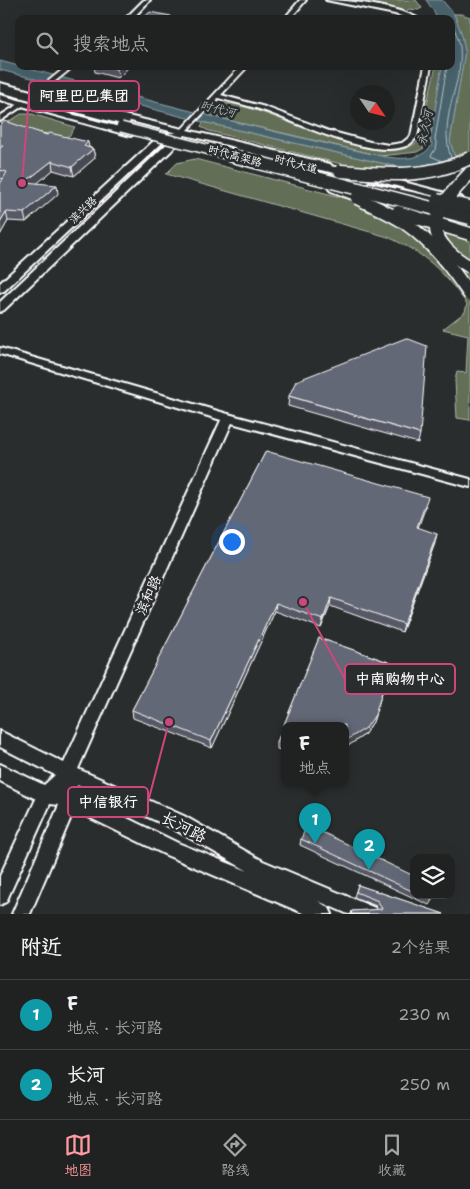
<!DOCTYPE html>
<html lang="zh">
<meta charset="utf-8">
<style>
body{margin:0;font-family:"Shantell Sans","LXGW WenKai TC",sans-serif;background:#282a2a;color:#f1f3f6}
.controls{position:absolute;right:15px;bottom:15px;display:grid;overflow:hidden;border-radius:10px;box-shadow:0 5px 20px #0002}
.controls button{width:45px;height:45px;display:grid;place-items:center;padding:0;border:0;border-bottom:1px solid #3d3f40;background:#202222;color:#f1f3f6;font:25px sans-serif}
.compass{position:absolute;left:350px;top:85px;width:45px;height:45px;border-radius:50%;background:#202222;box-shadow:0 5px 20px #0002;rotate:125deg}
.you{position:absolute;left:231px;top:541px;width:18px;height:18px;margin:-12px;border:4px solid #fff;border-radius:50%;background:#1a73e8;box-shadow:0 0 0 8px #1a73e833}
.badge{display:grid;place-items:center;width:32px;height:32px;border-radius:50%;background:#ff9aa2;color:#fff;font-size:16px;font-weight:700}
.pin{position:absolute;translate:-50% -41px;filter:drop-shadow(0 1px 2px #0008)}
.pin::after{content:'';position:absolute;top:26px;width:18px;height:15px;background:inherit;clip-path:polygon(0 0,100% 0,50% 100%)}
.popup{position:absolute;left:281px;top:722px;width:68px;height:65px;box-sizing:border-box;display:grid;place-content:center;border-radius:10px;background:#202222;filter:drop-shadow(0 1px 4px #0005);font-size:16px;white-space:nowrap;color:#a2a4a5}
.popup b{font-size:19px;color:#f1f3f6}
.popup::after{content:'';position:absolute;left:50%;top:100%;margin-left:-10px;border:10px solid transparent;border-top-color:#202222}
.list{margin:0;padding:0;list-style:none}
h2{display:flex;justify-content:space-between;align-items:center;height:65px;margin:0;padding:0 20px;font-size:21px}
h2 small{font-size:16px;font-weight:400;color:#a2a4a5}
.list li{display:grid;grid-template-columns:32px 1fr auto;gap:15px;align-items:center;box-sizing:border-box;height:70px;padding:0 20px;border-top:1px solid #3d3f40}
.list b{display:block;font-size:19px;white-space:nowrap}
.list p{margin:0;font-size:16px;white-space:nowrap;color:#a2a4a5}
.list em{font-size:16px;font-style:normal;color:#a2a4a5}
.icon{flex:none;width:28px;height:28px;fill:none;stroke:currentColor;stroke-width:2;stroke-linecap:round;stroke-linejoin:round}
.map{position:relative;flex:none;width:470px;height:914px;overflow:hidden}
.search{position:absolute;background:#202222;box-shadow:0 5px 20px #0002;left:15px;right:15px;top:15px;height:55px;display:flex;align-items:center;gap:12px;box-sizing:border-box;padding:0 18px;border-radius:10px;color:#a2a4a5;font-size:19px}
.sheet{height:205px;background:#202222}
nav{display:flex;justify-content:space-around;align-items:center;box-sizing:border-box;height:70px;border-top:1px solid #3d3f40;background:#202222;font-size:14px;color:#a2a4a5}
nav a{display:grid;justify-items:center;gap:2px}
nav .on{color:#ff9aa2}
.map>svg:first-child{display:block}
</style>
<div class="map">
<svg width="470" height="914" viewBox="0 0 470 914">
<rect width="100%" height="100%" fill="#2a2d2e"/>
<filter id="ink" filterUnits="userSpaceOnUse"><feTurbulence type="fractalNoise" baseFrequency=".02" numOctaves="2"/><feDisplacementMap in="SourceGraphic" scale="10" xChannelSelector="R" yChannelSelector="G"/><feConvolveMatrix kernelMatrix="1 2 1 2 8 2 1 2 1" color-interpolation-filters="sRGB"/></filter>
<g filter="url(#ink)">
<g fill="#626e56" stroke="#b0b6aa">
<polygon points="352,0 416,0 422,8 418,10 409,9 406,12"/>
<polygon points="454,14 461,14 470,17 470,161 454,155 450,141 465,51 462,35"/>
<path d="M436,66h6l-11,76h-6l-1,6 -7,4 -36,4 -171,-40 13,-13c45,1 159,73 195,38z"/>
<polygon points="21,114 32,114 75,127 70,135 59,141 4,125"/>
<polygon points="203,122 390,165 427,169 361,169 209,131 201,127"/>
<path d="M195,159l149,39 55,11 71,20v191l-13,-2 -2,-38 2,-8 9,1 2,-38 -25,-6 22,-17 2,-8c-25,-34 -40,-49 -79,-67l-222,-63 11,-11z"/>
</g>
<path fill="#48646d" stroke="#91a2a7" d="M426,0h16l12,14 8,21 3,16 -15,90 4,14 16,6v13l-40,-11 -3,3 -19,2 -18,-3 -187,-43 -203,-52v-9c127,34 253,67 381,95 16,3 40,6 51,-11l-2,-5 12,-74h9v-47h-14l-4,-9z"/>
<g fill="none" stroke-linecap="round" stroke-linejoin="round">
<g stroke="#b6c1c5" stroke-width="1">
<path d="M451,21c3,8 8,17 9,26 4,37 -23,69 -9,111"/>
<polyline points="442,161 431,156 437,146 435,139 447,66"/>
</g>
<defs>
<g id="minor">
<polygon points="144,0 150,0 132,19 125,19"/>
<polygon points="300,0 306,0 290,19 284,19"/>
<path d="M326,0c24,0 73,7 93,19h-9l-15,-5z"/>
<polygon points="67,66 74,66 38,95 34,95 34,93"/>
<path d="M241,66h7l-27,29 44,12 64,24 41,11 19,3 13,-2 9,-7 14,-70h6l-14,71c-3,3 -7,8 -11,9 -33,13 -101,-20 -133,-32 -18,-7 -36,-11 -55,-16l-33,34h-4v-2z"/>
<polygon points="22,102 27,103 0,121 0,116"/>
<polygon points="0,348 228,414 470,479 470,487 228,422 0,354"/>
</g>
<g id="major">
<polygon points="0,83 128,116 330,164 332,166 327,169 185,135 171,151 4,310 0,312 0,302 173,138 163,142 4,291 0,292 0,283 157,138 170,133 177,133 0,87"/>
<polygon points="0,95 134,131 135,133 131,136 0,100"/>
<polygon points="369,173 461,197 463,199 458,202 366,178 366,174"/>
<path d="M228,414l6,4 -156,351 106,47 79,45 112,47 3,6h-30l-30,-13 11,7 3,6h-27l-139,-59 -92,-45 -44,104h-18l47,-109 -9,-1 -44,98 -6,3v-29l36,-77 -36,-18v-17l44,21 11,-10 -55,-28v-16l64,32 158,-345zM77,785l95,43 76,43 -70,-28 -100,-49z"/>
</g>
<g id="highway">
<polygon points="0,86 129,120 130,122 125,125 0,92"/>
<polygon points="236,147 340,168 345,171 340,174 232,152 231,150"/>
<polygon points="369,183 430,196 436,199 430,202 365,188 363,186"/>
<polygon points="335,186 361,196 363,198 357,201 331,191 329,189"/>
</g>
</defs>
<use href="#minor" stroke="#fff" stroke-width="4"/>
<use href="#major" stroke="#fff" stroke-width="4"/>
<use href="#highway" stroke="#fff" stroke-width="4"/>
<use href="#minor" fill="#2a2d2e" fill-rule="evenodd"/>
<use href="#major" fill="#2a2d2e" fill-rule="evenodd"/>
<use href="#highway" fill="#2a2d2e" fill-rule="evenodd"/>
<defs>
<polyline id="highway-bridge-far1" points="121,127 233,156"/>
<g id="highway-bridge">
<polyline points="229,155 470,218"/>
<path d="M340,171c45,4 88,8 130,-13"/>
<path d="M470,173c-35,37 -55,61 0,94"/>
<path d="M357,198c16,8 33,15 48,25 27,19 47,45 65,72"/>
<polyline points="437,200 470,207"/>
<polyline points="398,212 470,234"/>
</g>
</defs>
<use href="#highway-bridge-far1" stroke="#fff" stroke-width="12" stroke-linecap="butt"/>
<use href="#highway-bridge" stroke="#fff" stroke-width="15" stroke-linecap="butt"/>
<use href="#highway-bridge-far1" stroke="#2a2d2e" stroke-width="9"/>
<use href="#highway-bridge" stroke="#2a2d2e" stroke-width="12"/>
</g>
<g fill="#565965" stroke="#fff">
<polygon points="94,66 130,66 118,78 95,72"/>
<polygon points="0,125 88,142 89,147 93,149 95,158 74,176 53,170 37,183 58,194 26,222 8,221 0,235 0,184 3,179 0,178"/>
<polygon points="289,396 420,434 418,443 288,406"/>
<polygon points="266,451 426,506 418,528 435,543 402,632 330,606 321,628 275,611 212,748 133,718 132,710"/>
<polygon points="319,638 391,663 373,722 364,735 345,748 345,725 285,725 285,751 277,749 277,742"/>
<polygon points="301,839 414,876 414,895 433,895 432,900 429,905 300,845"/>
<polygon points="358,885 444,914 351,914 352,911 377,910 376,906 354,897"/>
</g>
<g fill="#464853" stroke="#fff">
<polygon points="119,66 130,66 118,78 117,69"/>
<polygon points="93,149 95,158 74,176 72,167"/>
<polygon points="52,161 53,170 27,192 25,182"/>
<polygon points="57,185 58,194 26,222 24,213"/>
<polygon points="6,212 8,221 0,235 0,222"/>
<polygon points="437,534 435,543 402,632 404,624"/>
<polygon points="331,598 330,606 321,628 323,620"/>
<polygon points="276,603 275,611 212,748 211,741"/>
<polygon points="391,663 373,722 364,735 345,748 345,741"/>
</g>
<g fill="#646776" stroke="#fff">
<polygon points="150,12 171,16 169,19 142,19"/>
<polygon points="105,66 119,66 117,69"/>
<polygon points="5,121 47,135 50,133 88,142 84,146 93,149 72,167 52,161 25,182 57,185 24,213 6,212 0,222 0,184 7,172 0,170 0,148 3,146 0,145 0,125"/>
<polygon points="406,338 427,346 420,434 289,396 296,381"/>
<polygon points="266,451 428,497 417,527 437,534 404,624 331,598 323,620 276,603 211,741 132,710"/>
<polygon points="319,638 391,663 375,715 366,728 345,741 345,725 285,725 285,744 277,742"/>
<polygon points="307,825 414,876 414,892 301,839"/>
<polygon points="358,885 444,914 351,914 352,911 382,909 378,901 356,892"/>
<polygon points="421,895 433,895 432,900"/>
</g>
</g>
<g text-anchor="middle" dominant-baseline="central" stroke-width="5" stroke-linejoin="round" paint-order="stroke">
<g font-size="11" fill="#fff" stroke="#2a2d2e">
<text transform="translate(235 156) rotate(15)">时代高架路</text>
<text transform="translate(296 164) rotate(15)">时代大道</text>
<text transform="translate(83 210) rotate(-44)">滨兴路</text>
</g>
<g font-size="12" font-style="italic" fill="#adb9bd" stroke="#2a2d2e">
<text transform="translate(218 109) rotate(14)">时代河</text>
<text transform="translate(425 128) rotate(-78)">永久河</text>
</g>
<g font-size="14" fill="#fff" stroke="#2a2d2e">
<text transform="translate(148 595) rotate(-66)">滨和路</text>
</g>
<g font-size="16" fill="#fff" stroke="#2a2d2e">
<text transform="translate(184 827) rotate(27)">长河路</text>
</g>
</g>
<path fill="none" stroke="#ce467c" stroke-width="2" d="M22 183L29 96M303 602L345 679M169 722L148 802"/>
<g fill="#ce467c" stroke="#2a2d2e" stroke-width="2">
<circle cx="22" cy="183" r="5"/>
<circle cx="303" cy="602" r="5"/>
<circle cx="169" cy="722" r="5"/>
</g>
<g fill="#2a2d2e" stroke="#ce467c" stroke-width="2">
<rect x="29" y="81" width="110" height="30" rx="5"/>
<rect x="345" y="664" width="110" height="30" rx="5"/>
<rect x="68" y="787" width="80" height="30" rx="5"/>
</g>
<g font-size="15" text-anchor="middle" font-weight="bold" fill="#fff">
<text x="84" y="101">阿里巴巴集团</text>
<text x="400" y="684">中南购物中心</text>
<text x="108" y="807">中信银行</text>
</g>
</svg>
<div class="controls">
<button><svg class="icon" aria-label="layers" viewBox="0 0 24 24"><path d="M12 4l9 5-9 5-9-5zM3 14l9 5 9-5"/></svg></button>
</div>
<svg class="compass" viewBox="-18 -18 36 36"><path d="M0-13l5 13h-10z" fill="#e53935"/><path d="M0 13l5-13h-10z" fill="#a2a4a5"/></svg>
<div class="you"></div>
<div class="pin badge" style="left:315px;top:844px;background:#0f9aa8">1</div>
<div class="popup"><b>F</b>地点</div>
<div class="pin badge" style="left:369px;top:870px;background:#0f9aa8">2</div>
<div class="search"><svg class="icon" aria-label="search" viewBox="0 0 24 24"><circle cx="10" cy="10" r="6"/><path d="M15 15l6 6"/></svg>搜索地点</div>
</div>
<section class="sheet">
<h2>附近<small>2个结果</small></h2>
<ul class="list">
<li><span class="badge" style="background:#0f9aa8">1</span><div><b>F</b><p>地点 · 长河路</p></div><em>230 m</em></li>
<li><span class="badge" style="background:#0f9aa8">2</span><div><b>长河</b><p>地点 · 长河路</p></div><em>250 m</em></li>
</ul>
</section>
<nav>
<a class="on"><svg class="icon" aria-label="map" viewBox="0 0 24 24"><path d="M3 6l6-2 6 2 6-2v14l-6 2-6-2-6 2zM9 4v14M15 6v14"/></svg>地图</a>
<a><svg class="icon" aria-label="directions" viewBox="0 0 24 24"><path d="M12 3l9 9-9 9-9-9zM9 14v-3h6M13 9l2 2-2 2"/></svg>路线</a>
<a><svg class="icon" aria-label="saved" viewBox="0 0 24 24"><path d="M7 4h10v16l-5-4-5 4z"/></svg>收藏</a>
</nav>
